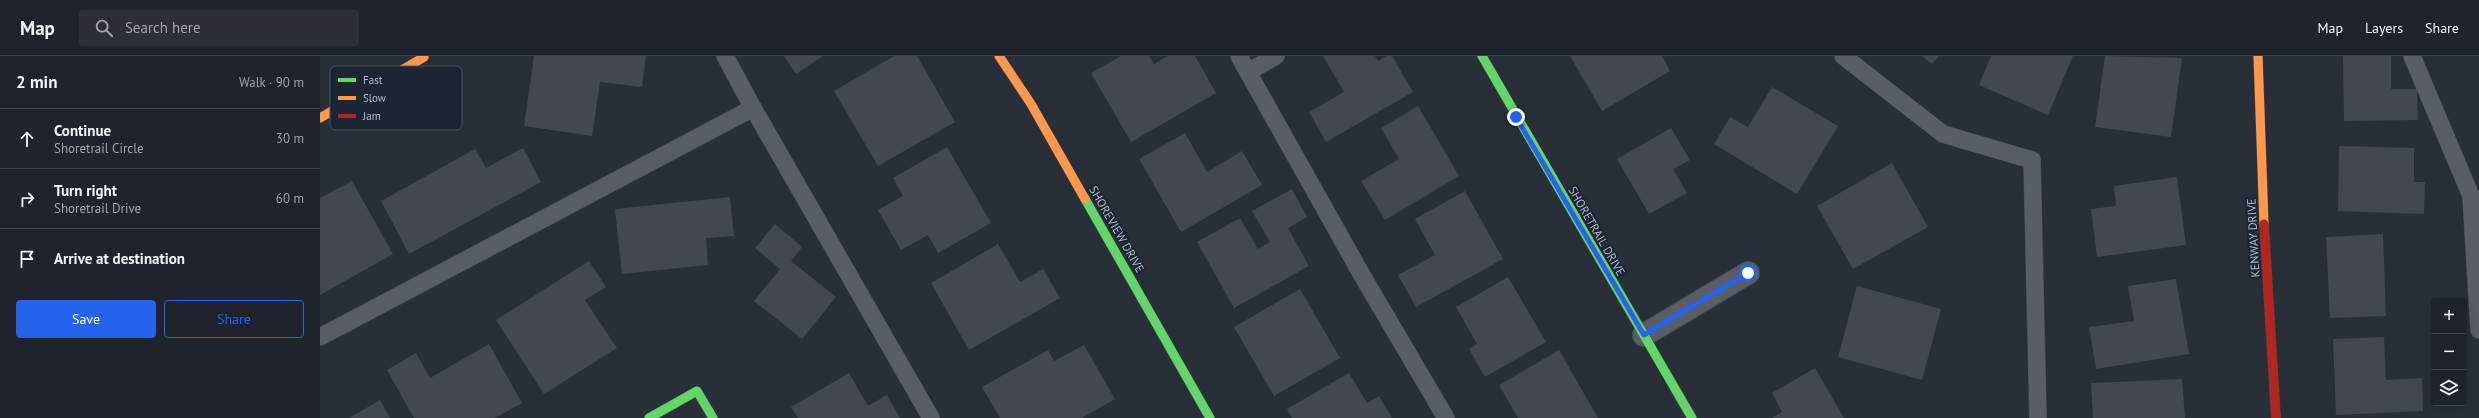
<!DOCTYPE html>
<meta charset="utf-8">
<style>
body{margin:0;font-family:"PT Sans",sans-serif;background:#2c2f37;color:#f1f3f6}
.controls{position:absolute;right:12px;bottom:12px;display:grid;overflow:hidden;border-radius:4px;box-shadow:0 4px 16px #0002}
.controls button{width:36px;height:36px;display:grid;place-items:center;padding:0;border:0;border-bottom:1px solid #3c4047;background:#1f232b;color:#f1f3f6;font:20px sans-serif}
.stop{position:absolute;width:12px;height:12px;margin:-9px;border:3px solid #2563eb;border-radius:50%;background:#fff}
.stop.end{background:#2563eb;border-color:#fff;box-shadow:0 1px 4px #0008}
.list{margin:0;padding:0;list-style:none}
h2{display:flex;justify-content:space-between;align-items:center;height:52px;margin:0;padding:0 16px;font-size:17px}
h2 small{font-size:13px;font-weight:400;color:#a1a4a9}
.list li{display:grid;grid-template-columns:26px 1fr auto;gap:12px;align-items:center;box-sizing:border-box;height:60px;padding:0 16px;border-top:1px solid #3c4047}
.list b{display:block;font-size:15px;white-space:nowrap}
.list p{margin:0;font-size:13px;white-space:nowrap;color:#a1a4a9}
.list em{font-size:13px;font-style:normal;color:#a1a4a9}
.actions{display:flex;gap:8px;padding:12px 16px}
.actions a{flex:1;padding:9px 0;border:1px solid #2563eb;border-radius:4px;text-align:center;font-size:14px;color:#2563eb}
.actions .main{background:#2563eb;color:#fff}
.icon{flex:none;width:22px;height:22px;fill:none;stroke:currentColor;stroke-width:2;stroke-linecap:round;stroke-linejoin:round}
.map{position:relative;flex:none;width:2159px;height:362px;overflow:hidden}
header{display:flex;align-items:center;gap:24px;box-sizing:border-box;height:56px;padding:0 20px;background:#1f232b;border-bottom:1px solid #3c4047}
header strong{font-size:19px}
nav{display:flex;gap:22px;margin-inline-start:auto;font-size:14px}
.search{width:280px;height:36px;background:#2c2f37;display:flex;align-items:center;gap:10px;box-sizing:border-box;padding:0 14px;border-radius:4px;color:#a1a4a9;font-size:15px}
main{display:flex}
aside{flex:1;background:#1f232b}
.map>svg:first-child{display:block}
</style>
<header>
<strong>Map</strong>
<div class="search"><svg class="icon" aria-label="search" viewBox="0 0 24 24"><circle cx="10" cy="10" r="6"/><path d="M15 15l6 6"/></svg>Search here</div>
<nav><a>Map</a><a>Layers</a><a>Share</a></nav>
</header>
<main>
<aside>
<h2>2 min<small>Walk · 90 m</small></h2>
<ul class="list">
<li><svg class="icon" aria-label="ahead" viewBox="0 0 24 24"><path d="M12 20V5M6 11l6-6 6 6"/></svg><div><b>Continue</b><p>Shoretrail Circle</p></div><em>30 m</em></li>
<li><svg class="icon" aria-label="right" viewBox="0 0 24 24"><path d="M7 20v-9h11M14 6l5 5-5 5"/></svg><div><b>Turn right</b><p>Shoretrail Drive</p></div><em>60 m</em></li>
<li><svg class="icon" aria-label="arrive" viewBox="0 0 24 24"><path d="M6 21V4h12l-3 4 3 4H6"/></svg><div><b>Arrive at destination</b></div></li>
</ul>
<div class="actions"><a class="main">Save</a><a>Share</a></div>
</aside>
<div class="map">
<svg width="2159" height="362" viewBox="0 0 2159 362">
<rect width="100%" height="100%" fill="#292f39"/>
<g fill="#424750">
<polygon points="214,0 326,0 322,31 280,26 272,80 204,70"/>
<polygon points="464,0 503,0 476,18"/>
<polygon points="574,0 597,0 635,66 558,110 514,35"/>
<polygon points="801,0 829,0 834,8 848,0 875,0 896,37 811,86 771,17"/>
<polygon points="1003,0 1055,0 1058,5 1067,0 1072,0 1093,36 1006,86 989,56 1024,36"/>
<polygon points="1250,0 1342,0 1350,15 1282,55"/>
<polygon points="1602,0 1619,0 1612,8"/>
<polygon points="1671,0 1753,0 1728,59 1659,29"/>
<polygon points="1785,0 1862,2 1851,81 1775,71"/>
<polygon points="2023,0 2071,0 2071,33 2097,33 2098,64 2024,65"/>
<polygon points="1452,31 1518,70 1477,138 1394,88 1410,61 1428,71"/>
<polygon points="1098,50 1139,120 1065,164 1041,125 1079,103 1061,72"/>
<polygon points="1351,72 1370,104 1353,113 1367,137 1329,158 1297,103"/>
<polygon points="865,77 887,116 922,95 942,129 861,176 819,103"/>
<polygon points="2019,90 2094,92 2094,126 2105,126 2104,158 2018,155"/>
<polygon points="627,91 671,167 618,197 608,179 581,194 558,154 583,140 573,122"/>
<polygon points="203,92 221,126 89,198 61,145 155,93 166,112"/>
<polygon points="1572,107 1608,171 1533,213 1497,150"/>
<polygon points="1857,121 1866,189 1777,201 1771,153 1796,150 1794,130"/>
<polygon points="32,125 73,198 0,239 0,142"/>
<polygon points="972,133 987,161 968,172 989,210 914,252 877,186 920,162 938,193 950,186 932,155"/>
<polygon points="1145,135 1183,203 1096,251 1078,219 1115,199 1095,163"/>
<polygon points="410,141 414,180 386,182 388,209 302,218 295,153"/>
<polygon points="455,168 482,191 471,205 516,241 482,283 434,245 460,213 435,192"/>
<polygon points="2063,178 2066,260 2010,262 2006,181"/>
<polygon points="678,188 700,226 723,213 740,242 649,294 611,227"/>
<polygon points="269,205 286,231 265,244 297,292 224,338 176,264"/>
<polygon points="1188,221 1226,286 1165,321 1149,293 1157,288 1136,251"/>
<polygon points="1856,223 1869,298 1776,313 1769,271 1814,265 1808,230"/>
<polygon points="1537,230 1621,253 1602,324 1518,301"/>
<polygon points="980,233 1020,302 954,340 914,271"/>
<polygon points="2064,281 2066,324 2102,322 2103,355 2016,359 2013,283"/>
<polygon points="169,288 202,347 175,362 94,362 67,314 96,297 110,322"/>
<polygon points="764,289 795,343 762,362 680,362 662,331 728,294 734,305"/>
<polygon points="1239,294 1278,362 1198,362 1179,329"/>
<polygon points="1495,312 1524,362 1452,362 1462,356 1452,337"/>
<polygon points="529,317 548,350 567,339 580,362 478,362 471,351"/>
<polygon points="1029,317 1047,347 1059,340 1072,362 972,362 967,353"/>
<polygon points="1862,323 1865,362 1773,362 1771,327"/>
<polygon points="60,344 70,362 29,362"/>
</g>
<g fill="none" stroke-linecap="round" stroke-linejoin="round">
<defs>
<g id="lane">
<polyline points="919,0 1043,221 1126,362"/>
<polyline points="1523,0 1623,78 1712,104 1718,362"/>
<polyline points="2092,0 2151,140 2159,274"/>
<polyline points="928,16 956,0"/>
<polyline points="433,52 611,362"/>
<polyline points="0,281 433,52 405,0"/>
</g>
<polyline id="street" points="1324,279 1428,217"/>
<g id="fast">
<polyline points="1162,0 1372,362"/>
<polyline points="765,143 890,362"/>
<polyline points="329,362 377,335 393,362"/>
</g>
<g id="slow">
<polyline points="679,0 711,48 765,143"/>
<polyline points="1938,0 1944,168"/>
<polyline points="0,62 104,1"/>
</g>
<polyline id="jam" points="1944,168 1956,362"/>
</defs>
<use href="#lane" stroke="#454a51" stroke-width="18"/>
<use href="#street" stroke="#454a51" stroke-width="24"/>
<use href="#fast" stroke="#454a51" stroke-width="10"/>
<use href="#slow" stroke="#454a51" stroke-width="10"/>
<use href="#jam" stroke="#454a51" stroke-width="10"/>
<use href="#lane" stroke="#595e66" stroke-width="17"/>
<use href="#street" stroke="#595e66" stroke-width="22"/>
<use href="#fast" stroke="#63d668" stroke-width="9"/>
<use href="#slow" stroke="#ff974d" stroke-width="9"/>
<use href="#jam" stroke="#b3261e" stroke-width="9"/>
</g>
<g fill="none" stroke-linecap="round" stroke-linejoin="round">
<polyline stroke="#2563eb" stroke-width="5" points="1196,61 1324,279 1428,217"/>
</g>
<g text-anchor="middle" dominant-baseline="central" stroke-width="4" stroke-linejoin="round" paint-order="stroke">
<g font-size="12" fill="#b2bbca" stroke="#1b2534">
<text transform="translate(797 173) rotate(60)">SHOREVIEW DRIVE</text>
<text transform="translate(1277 175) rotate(60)">SHORETRAIL DRIVE</text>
<text transform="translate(1933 182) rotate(-93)">KENWAY DRIVE</text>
</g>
</g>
<rect x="10" y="10" width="132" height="64" rx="6" fill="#1b2534" stroke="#485261" stroke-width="1"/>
<rect x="18" y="22" width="18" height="4" fill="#63d668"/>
<rect x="18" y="40" width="18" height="4" fill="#ff974d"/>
<rect x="18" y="58" width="18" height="4" fill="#b3261e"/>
<g font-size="11" fill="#b2bbca">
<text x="43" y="28">Fast</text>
<text x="43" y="46">Slow</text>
<text x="43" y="64">Jam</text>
</g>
</svg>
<div class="controls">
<button>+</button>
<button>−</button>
<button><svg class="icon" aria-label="layers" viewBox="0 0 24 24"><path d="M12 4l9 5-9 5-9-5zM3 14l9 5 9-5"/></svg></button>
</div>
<div class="stop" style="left:1428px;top:217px"></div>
<div class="stop end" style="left:1196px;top:61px"></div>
</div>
</main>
